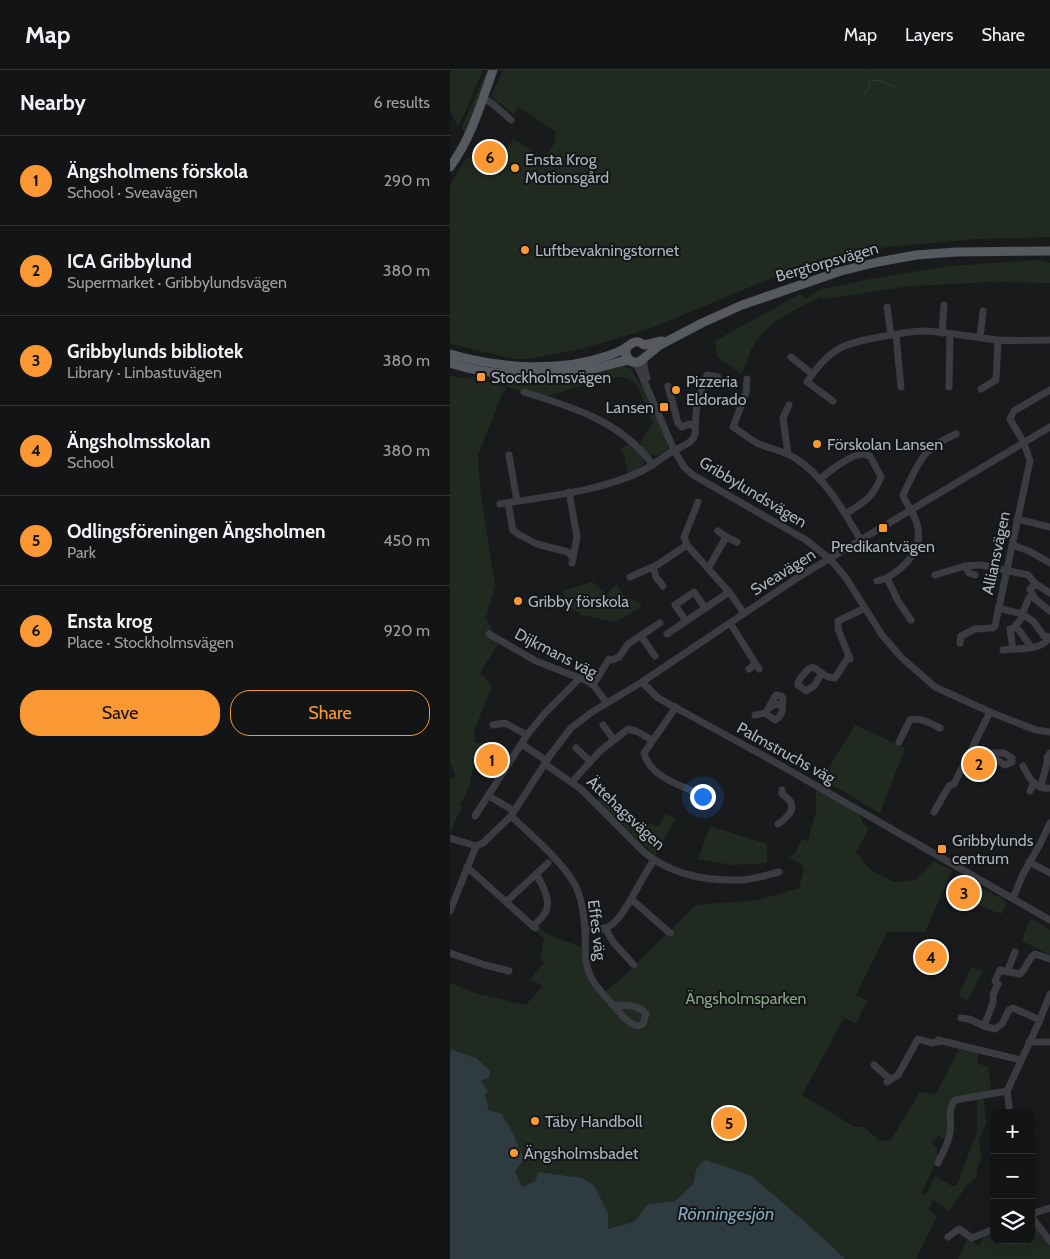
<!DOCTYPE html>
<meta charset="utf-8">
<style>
body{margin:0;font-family:Cabin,sans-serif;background:#1c1d1e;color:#f1f3f6}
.controls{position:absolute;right:15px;bottom:15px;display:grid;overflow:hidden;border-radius:10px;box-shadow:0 5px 20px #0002}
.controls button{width:45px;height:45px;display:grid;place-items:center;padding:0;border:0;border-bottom:1px solid #323334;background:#131415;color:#f1f3f6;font:25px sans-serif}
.you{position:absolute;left:252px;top:726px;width:18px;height:18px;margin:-12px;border:4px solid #fff;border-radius:50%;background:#1a73e8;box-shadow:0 0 0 8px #1a73e833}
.badge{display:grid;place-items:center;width:32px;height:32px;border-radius:50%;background:#fa9933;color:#111;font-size:16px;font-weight:700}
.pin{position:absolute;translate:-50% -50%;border:2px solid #fff;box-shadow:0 1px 5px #0006}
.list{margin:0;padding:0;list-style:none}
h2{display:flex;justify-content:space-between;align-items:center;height:65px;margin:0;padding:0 20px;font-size:21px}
h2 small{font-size:16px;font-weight:400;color:#9d9ea0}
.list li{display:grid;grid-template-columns:32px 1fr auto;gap:15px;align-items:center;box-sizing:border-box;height:90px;padding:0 20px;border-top:1px solid #323334}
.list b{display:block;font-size:19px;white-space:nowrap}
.list p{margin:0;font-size:16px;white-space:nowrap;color:#9d9ea0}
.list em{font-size:16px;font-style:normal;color:#9d9ea0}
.actions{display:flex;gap:10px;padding:15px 20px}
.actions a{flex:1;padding:11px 0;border:1px solid #fa9933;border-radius:20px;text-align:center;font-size:18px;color:#fa9933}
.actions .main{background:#fa9933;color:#111}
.icon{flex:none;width:28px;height:28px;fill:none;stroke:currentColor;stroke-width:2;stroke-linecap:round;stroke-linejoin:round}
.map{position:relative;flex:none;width:600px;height:1189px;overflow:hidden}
header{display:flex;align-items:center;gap:30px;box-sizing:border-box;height:70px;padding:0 25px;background:#131415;border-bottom:1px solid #323334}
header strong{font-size:24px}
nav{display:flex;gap:28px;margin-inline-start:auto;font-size:18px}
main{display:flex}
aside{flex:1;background:#131415}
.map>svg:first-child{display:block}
</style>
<header>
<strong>Map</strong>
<nav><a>Map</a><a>Layers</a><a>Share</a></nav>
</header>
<main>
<aside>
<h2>Nearby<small>6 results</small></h2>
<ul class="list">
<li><span class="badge">1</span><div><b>Ängsholmens förskola</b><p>School · Sveavägen</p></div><em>290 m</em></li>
<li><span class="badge">2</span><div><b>ICA Gribbylund</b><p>Supermarket · Gribbylundsvägen</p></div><em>380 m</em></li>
<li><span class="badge">3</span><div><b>Gribbylunds bibliotek</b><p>Library · Linbastuvägen</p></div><em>380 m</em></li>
<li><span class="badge">4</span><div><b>Ängsholmsskolan</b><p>School</p></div><em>380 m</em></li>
<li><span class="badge">5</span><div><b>Odlingsföreningen Ängsholmen</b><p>Park</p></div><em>450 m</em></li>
<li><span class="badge">6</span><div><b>Ensta krog</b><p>Place · Stockholmsvägen</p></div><em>920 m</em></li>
</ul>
<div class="actions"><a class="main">Save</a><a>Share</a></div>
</aside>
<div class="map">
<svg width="600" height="1189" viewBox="0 0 600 1189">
<rect width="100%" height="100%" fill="#191a1c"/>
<g fill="#212a21">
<polygon points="2,0 33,0 9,55 7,55 0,39 0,2"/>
<polygon points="37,0 39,2 16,65 12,57"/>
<polygon points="53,0 600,0 600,167 528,169 437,177 386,186 322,208 199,259 131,279 77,289 64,289 2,274 0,273 0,115 16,89 26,85 35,105 64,69 94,89 104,74 106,62 68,37 64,45 41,26"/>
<path d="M590,190l10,3v20l-58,-1 -82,4 -85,13 -5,-2c-25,13 -54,25 -68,51 -4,8 -7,17 -10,26l-25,-17 -2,-16 85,-47 6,4 14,-8 50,-11 79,-13z"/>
<path d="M172,296l9,3 13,20 24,55 -1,6c-12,9 -21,7 -27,-7l13,-20c-5,-12 -12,-34 -21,-42 -16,-14 -65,13 -85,14 -8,1 -33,-5 -41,-9 -7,-3 -13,-7 -21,-8l5,-2 101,-4z"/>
<path d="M0,306l18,3 5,-2 34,11 -4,4 -25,63 2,33 15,97 -9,32 12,27 -18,29 12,13 -18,45 1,12h22l-8,13 -11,-5c-8,21 -5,36 -19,55l3,1 -12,25v-53l6,-2 -6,-15z"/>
<polygon points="180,374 194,388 194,396 178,404 174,385 170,378"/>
<polygon points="142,512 157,525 166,514 175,527 186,531 192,537 165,552 131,545 118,535 113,521"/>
<polygon points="405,655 455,678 430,743 372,709"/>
<polygon points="366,719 409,743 414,754 419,758 406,782 421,800 444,812 465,810 484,791 502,801 475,862 437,862 406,925 417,931 406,953 394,948 352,1025 405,1057 414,1057 430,1071 441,1070 470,1022 486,1024 509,979 528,983 527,993 538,997 542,1021 502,1031 498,1035 496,1069 488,1066 481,1073 487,1078 487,1089 472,1123 476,1125 485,1106 502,1116 507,1115 527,1061 527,1029 534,1029 536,1053 529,1069 532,1091 528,1094 526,1108 517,1115 499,1141 483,1130 479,1140 487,1146 466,1189 395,1189 380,1174 302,1107 246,1104 243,1114 225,1131 198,1134 184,1152 157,1159 158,1143 144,1115 132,1108 90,1102 85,1111 72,1117 65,1102 74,1089 62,1061 39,1041 26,988 0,979 0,913 28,924 76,935 93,916 80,909 95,892 90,890 94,869 85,860 88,856 99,865 131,877 133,891 152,927 156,921 172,908 246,835 308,830 349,818 354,799 351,794 339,787 345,783 352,769 358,771 366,741"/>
<polygon points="150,727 168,741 171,750 178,749 209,756 215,744 226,749 205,785 147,732"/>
<polygon points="260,756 317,774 317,793 282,795 248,789"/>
<polygon points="525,815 555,830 557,834 551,844 518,831"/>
<polygon points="582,849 600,860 600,885 572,871 576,858"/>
<polygon points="521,897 533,901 517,931 509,925"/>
<polygon points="581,1152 600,1173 600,1189 508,1189 517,1170 522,1171 529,1176 533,1168 544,1163 544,1170 581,1170"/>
</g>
<polygon fill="#2e3c41" points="0,979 26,988 40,1001 39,1008 31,1011 38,1021 35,1024 39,1041 51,1043 62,1061 74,1089 65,1102 72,1117 85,1111 89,1102 132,1108 144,1115 158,1143 158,1159 184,1152 198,1134 225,1131 243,1114 246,1100 251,1093 256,1090 302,1106 380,1174 395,1189 0,1189"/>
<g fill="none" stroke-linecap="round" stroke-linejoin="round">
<g stroke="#2e3c41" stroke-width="1">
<polyline points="420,2 420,0"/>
<polyline points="412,27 420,17 419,10 431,11 444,17"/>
</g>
<g stroke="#3a3c41" stroke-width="7">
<polyline points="33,28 43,34 61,50"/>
<polyline points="437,237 441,265"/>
<polyline points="492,263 494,235"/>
<polyline points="446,265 451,317"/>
<polyline points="530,268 533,241"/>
<polyline points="341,287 362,304"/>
<polyline points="194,289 194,297 197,308"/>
<polyline points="182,292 188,297 224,380 234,397 243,405 356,470 380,489 396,508 432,565 451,587 485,617 540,642 586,660 600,662"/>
<path d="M297,309l-1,14 -13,34c9,5 17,13 26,17 12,5 25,7 36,14 30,19 48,52 65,81"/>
<polyline points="499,317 500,264"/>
<polyline points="531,319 546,310 548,270"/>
<path d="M74,322c49,15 98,30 129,73"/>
<path d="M383,331l-26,-19c8,-13 22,-29 35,-35 15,-7 70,-17 86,-16 23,2 46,6 69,9 17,1 35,0 53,0"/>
<polyline points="245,357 247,332 257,305 268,307 267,314"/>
<polyline points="338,384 333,348 339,335"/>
<polyline points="59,385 67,431"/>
<path d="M370,410c7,-8 32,-26 42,-26 3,0 5,2 8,2l11,21c-9,22 -17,25 -36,37"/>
<polyline points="119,422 127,467 122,493"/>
<polyline points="58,433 63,460 68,464 87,474 118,482 123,488"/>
<path d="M50,434c47,-8 98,-12 142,-33 12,-6 21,-15 33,-21 10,-5 23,-9 20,-23l-6,-3 -7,3 -4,-4 -10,-37"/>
<polyline points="567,449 600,457"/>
<polyline points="268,461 276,467 287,472"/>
<polyline points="237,475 234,467 248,432"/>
<polyline points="562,475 579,481 600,493"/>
<polyline points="515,496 519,503 525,505"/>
<polyline points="203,497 206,507 213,516"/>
<polyline points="259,497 276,467"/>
<polyline points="485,505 515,496 531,495 578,505 586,514 600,523"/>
<polyline points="180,507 207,495 237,475 279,522 294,543"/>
<polyline points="427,511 437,508"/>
<polyline points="586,514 580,519 585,529 600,541"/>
<polyline points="548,538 572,544 579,528 582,526"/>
<path d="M461,550l-13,-19 -11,-23c23,-14 40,-34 27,-62 -3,-8 -9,-13 -11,-21 17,-34 17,-45 53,-61"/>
<polyline points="236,551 225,535 244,522 255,538"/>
<polyline points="280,553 309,599"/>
<polyline points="560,559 563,579"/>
<polyline points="39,564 86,591 137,611 144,616 156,632"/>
<polyline points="217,564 279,522"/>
<polyline points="191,566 205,586"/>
<polyline points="510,573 511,566 525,559 542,558 545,556 580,391 574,373 560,349 564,341 600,320"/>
<polyline points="581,577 569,560 564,557 571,549 572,544 583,551 594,566 600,567"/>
<path d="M553,580c14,-2 38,1 46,-12"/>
<polyline points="400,589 388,559 388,551 415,538"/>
<polyline points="299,599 305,594"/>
<path d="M372,603l-8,13 -8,5 -8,-6v-3c19,-30 16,-4 37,-4l14,-22"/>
<polyline points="192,612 208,628 323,691 600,850"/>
<polyline points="143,615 159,589 162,590 169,587 178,574 210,553"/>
<path d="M226,637l-32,46c5,24 43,36 63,43"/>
<polyline points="319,637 326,625 331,626 333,628 332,635"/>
<path d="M305,645l10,-2 10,7c6,-3 8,-9 7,-15 -8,-2 -12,1 -17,8"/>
<polyline points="43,655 55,653 77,665"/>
<polyline points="153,655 164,670"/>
<path d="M449,672l11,-22c10,-3 21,4 30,8"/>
<polyline points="73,675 97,691"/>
<polyline points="523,677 535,683 554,683 562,688 562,692 555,695 535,683"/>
<polyline points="126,678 140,691"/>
<path d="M95,694l37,26 62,62c26,22 62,29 96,28 13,0 26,-5 39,-8"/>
<path d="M573,696c6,11 11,24 27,22"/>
<polyline points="122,712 150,681 178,659 186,661 202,670"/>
<path d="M591,717c1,-10 7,-20 6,-30l3,-4"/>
<polyline points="580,721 584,713"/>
<polyline points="39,726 64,741"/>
<polyline points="484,742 499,716 504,714 540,642"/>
<polyline points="25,746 77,665 95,643 130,608"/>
<path d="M61,746c19,18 52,46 64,69 7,13 9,31 10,45 1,15 -2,30 5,45 5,12 16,22 25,32 7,8 13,17 23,19l5,-2 3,-10c-7,-10 -21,-8 -33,-9"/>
<path d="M328,754c14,-10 21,-19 4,-30v-4"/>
<polyline points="0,768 26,776 33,773 61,746 101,684 121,658 142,642 192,612 347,508 600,357"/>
<polyline points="579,792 600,803"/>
<polyline points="17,797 85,858"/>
<polyline points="563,828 573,804 590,774 600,753"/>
<polyline points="181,829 220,863"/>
<polyline points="56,832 98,793"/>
<polyline points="0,841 26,776"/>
<path d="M83,856c4,-4 9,-8 12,-13 7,-11 -2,-28 -9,-39"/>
<polyline points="155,858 163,872 184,895"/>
<path d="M135,860c8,-1 16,0 23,-3 15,-6 34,-51 46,-67"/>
<polyline points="0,883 35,895 59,901"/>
<polyline points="557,902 565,882"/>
<path d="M511,948l8,1 15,7 9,-23v-8l5,-11 -3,-3 5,-11 20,4c7,-6 8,-16 15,-20l15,5"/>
<polyline points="534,956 545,959 552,954 559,940 563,938 590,950"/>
<polyline points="488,970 571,990"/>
<polyline points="579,972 600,972"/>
<polyline points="424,995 440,1009"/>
<polyline points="437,1012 448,1005 468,969 482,973 492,971"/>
<polyline points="560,1043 557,1021 589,952 600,924"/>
<path d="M488,1093c4,-10 11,-20 12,-31 2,-12 -3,-22 5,-32l52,-9"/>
<polyline points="581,1144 600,1138"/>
<polyline points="581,1146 600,1171"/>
<polyline points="498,1167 509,1159 522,1168 544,1159"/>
</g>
<g stroke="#565a60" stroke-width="9">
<path d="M0,97c21,-28 31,-64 43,-97"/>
<polyline points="176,278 176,286 182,292 189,292 210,275 252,253 292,235 391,201 428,192 466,185 506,182 600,181"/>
<path d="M0,284c49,14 108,19 157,2 5,-2 13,-4 18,-8 7,-4 10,-10 19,-3l18,-4"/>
<path d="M0,293c45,15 96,14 142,6 12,-2 24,-7 37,-9"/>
</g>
</g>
<g fill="#fa9933" stroke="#141517" stroke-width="2">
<circle cx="65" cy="98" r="5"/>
<circle cx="75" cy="180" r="5"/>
<rect x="26" y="302" width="10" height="10" rx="2.5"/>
<circle cx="226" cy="320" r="5"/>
<rect x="209" y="332" width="10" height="10" rx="2.5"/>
<circle cx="367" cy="374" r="5"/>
<rect x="428" y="453" width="10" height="10" rx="2.5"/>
<circle cx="68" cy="531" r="5"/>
<rect x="487" y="774" width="10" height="10" rx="2.5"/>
<circle cx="85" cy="1051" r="5"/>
<circle cx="64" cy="1083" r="5"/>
</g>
<g text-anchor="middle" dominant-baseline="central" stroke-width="4" stroke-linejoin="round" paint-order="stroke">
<g font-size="16" fill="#abb3bc" stroke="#141517" text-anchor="start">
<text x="75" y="89">Ensta Krog<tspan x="75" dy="18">Motionsgård</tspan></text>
<text x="85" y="180">Luftbevakningstornet</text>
<text x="41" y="307">Stockholmsvägen</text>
<text x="236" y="311">Pizzeria<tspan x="236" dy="18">Eldorado</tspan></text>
<text x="204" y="337" text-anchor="end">Lansen</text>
<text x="377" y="374">Förskolan Lansen</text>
<text x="433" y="476" text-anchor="middle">Predikantvägen</text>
<text x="78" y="531">Gribby förskola</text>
<text x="502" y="770">Gribbylunds<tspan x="502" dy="18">centrum</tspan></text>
<text x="95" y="1051">Täby Handboll</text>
<text x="74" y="1083">Ängsholmsbadet</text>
</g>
<g font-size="16" fill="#abb3bc" stroke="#141517">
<text transform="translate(377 192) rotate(-16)">Bergtorpsvägen</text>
<text transform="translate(303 422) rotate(31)">Gribbylundsvägen</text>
<text transform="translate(546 483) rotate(-78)">Alliansvägen</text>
<text transform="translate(333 502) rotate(-32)">Sveavägen</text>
<text transform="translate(106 583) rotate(27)">Dijkmans väg</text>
<text transform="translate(336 683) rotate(29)">Palmstruchs väg</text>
<text transform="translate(176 743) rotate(43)">Ättehagsvägen</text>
<text transform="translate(147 860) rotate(83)">Effes väg</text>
</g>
<g font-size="16" fill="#85a782" stroke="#141517">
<text x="296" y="928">Ängsholmsparken</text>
</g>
<g font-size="18" font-style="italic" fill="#81a7b8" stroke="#141517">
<text x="276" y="1144">Rönningesjön</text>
</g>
</g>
</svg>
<div class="controls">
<button>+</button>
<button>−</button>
<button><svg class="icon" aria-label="layers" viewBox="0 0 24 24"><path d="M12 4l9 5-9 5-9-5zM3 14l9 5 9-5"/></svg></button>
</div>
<div class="you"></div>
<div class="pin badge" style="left:42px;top:690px">1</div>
<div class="pin badge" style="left:529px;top:694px">2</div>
<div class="pin badge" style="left:514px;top:823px">3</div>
<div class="pin badge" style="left:481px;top:887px">4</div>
<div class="pin badge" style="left:279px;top:1053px">5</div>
<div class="pin badge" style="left:40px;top:87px">6</div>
</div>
</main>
